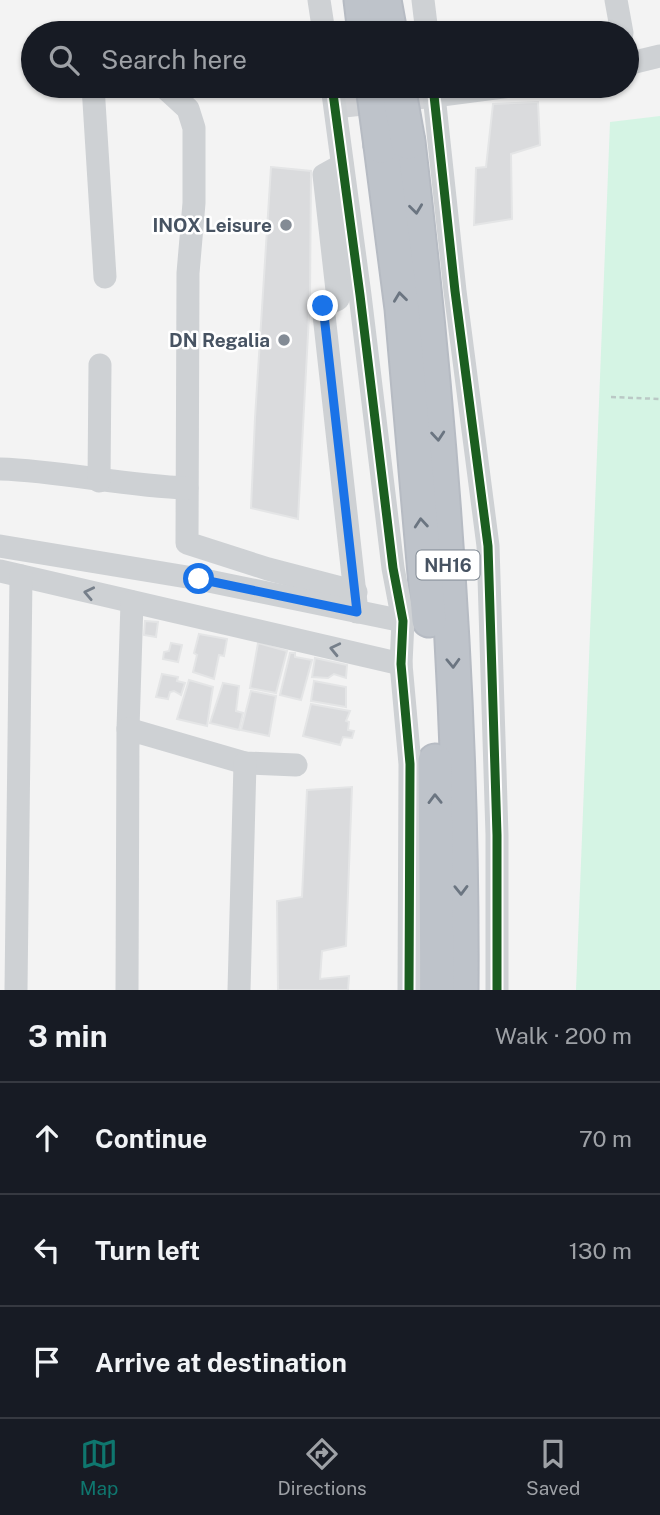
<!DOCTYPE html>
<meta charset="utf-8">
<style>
body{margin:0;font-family:"Public Sans",sans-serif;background:#20242c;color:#f1f3f6}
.stop{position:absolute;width:21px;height:21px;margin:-16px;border:5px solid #1a73e8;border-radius:50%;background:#fff}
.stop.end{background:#1a73e8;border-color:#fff;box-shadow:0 2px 7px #0008}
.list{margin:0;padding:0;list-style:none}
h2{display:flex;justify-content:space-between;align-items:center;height:91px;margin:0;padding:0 28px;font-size:30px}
h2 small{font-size:23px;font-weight:400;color:#9ea1a6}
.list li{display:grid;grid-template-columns:46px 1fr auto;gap:21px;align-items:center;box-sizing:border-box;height:112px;padding:0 28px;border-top:2px solid #363941}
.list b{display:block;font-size:26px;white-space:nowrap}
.list em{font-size:23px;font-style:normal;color:#9ea1a6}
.icon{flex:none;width:38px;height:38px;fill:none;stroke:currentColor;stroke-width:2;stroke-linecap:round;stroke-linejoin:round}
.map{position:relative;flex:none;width:660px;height:990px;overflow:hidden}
.search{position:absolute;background:#171b24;box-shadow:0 2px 5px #0004;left:21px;right:21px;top:21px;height:77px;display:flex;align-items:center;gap:18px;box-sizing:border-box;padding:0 24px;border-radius:38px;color:#9ea1a6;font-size:26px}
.sheet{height:427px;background:#171b24}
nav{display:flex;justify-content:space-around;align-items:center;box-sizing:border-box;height:98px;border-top:2px solid #363941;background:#171b24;font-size:19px;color:#9ea1a6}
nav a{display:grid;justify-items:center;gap:4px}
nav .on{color:#0f766e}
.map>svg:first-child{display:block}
</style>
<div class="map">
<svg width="660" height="990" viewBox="0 0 660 990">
<rect width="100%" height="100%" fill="#f3f3f3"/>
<polygon fill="#d5f4e4" points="660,116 660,990 576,990 610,122"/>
<g fill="#dadbdd" stroke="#e4e5e6" stroke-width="2">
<polygon points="602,25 602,33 584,33 584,29"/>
<polygon points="538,102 540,145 511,154 512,219 474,225 476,168 486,167 493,104"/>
<polygon points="271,167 311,171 310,297 298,519 251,508 255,418"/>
<polygon points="145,621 158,622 156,637 144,635"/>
<polygon points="199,634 227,639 224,656 219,655 214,679 193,672 197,655 194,653"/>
<polygon points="171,643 182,645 178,662 163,659 164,652 169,651"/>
<polygon points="258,643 287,651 276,693 250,688"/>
<polygon points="290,653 295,653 295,657 312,660 301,700 280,695"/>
<polygon points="315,658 347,665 346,678 334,674 328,678 312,677"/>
<polygon points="162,674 178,677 177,681 185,683 181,695 174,691 170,692 168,699 156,697"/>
<polygon points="189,680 213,687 207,726 177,719"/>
<polygon points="314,681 346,687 346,707 311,701"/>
<polygon points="223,683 239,686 236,711 243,713 239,730 210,723"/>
<polygon points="251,691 276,696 269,736 241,730"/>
<polygon points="311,704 350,711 346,721 349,722 348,730 354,731 352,738 343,737 340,745 303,736"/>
<polygon points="352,787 346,946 322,951 320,979 349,976 348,990 278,990 277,901 302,897 307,790"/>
</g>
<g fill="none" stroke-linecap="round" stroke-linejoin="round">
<polyline stroke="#d1d3d6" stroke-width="23" stroke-dasharray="23 11" stroke-linecap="butt" points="335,107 434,96"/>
<defs>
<g id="highway">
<polyline points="361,0 365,33"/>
<polyline points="384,0 390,33"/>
<path d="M408,142c33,281 55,564 53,848"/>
<polyline points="381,146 402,309 429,620"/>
<polyline points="435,761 437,990"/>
</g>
</defs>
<use href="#highway" stroke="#b6bbc3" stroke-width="37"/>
<polyline stroke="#bac8c5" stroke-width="2.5" stroke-dasharray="5 3.5" stroke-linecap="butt" points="611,397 660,399"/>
<g stroke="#ced1d4" stroke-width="23">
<polyline points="319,0 324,33"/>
<polyline points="423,0 427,33"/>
<polyline points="616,0 622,33"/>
<polyline points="627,64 660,56"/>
<polyline points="93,86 105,277"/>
<polyline points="163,86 188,109 194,128 194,203 188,273 187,543 268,569 356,592"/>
<polyline points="332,86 360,295 393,568 403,621 401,664 410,764 409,990"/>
<polyline points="433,86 455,291 488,546 497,835 497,990"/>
<polyline points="434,96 511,86"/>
<polyline points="342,165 324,175 338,299 323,306 357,612"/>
<path d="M0,469c63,2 124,17 187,19"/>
<polyline points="99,481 100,365"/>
<polyline points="0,546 199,579 403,621"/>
<polyline points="0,571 401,664"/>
<polyline points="128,729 132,602"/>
<polyline points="16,990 21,576"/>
<polyline points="127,990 128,729 245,763 296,765"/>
<polyline points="239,990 245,763"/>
</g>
<use href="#highway" stroke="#bec3ca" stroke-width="33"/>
<defs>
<g id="highway-bridge">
<polyline points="373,86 381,146"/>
<polyline points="398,86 408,142"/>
</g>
</defs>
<use href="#highway-bridge" stroke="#b6bbc3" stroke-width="37" stroke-linecap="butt"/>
<use href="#highway-bridge" stroke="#bec3ca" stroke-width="33"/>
<defs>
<g id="cycleway">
<polyline points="332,86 360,295 393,568 403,621 401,664 410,764 409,990"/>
<polyline points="433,86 455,291 488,546 497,835 497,990"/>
</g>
</defs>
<use href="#cycleway" stroke="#fff" stroke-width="13"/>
<use href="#cycleway" stroke="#1b5e20" stroke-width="9"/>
</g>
<defs><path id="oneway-chevron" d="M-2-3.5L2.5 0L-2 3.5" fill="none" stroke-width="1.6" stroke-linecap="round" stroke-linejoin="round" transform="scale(1.75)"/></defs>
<g stroke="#6b7581">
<use href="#oneway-chevron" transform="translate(416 209) rotate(83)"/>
<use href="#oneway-chevron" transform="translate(400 297) rotate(-97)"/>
<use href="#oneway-chevron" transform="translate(438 436) rotate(85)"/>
<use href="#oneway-chevron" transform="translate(421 523) rotate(-95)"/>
<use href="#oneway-chevron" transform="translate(453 663) rotate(88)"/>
<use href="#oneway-chevron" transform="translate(435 799) rotate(-91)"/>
<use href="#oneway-chevron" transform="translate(461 890) rotate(89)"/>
</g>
<g stroke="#767f8a">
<use href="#oneway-chevron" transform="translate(89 593) rotate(-168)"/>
<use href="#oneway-chevron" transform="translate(335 649) rotate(-167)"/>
</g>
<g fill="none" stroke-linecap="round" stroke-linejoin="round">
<polyline stroke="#1a73e8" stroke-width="9" points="199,579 357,612 323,306"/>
</g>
<g fill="#838b95" stroke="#fff" stroke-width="2.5">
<circle cx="286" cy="225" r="7"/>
<circle cx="284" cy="340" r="7"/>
</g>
<g text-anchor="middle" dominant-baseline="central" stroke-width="5" stroke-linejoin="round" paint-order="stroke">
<rect fill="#fff" stroke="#7e8791" stroke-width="2" x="416.5" y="550.5" width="63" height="29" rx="5"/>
<g font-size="18" font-weight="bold" fill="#475362">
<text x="448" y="565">NH16</text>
</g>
<g font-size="19" font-weight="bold" fill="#475362" stroke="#fff" text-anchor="end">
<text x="272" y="225">INOX Leisure</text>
<text x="270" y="340">DN Regalia</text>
</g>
</g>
</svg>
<div class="stop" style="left:199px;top:579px"></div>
<div class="stop end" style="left:323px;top:306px"></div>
<div class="search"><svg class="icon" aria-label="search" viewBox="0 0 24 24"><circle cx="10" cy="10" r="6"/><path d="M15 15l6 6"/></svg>Search here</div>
</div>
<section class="sheet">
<h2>3 min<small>Walk · 200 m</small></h2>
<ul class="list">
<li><svg class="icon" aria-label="ahead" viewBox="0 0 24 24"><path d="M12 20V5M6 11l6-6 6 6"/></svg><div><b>Continue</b></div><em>70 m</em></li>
<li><svg class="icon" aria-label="left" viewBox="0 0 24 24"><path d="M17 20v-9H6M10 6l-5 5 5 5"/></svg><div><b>Turn left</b></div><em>130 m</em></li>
<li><svg class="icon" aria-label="arrive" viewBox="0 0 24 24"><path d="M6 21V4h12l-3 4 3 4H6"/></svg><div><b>Arrive at destination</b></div></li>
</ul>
</section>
<nav>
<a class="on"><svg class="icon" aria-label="map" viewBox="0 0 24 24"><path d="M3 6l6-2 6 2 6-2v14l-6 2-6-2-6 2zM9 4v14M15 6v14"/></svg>Map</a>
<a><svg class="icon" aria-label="directions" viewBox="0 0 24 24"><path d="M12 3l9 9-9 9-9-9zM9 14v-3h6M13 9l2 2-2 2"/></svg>Directions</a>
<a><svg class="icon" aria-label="saved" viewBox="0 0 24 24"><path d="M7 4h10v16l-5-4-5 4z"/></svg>Saved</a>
</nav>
